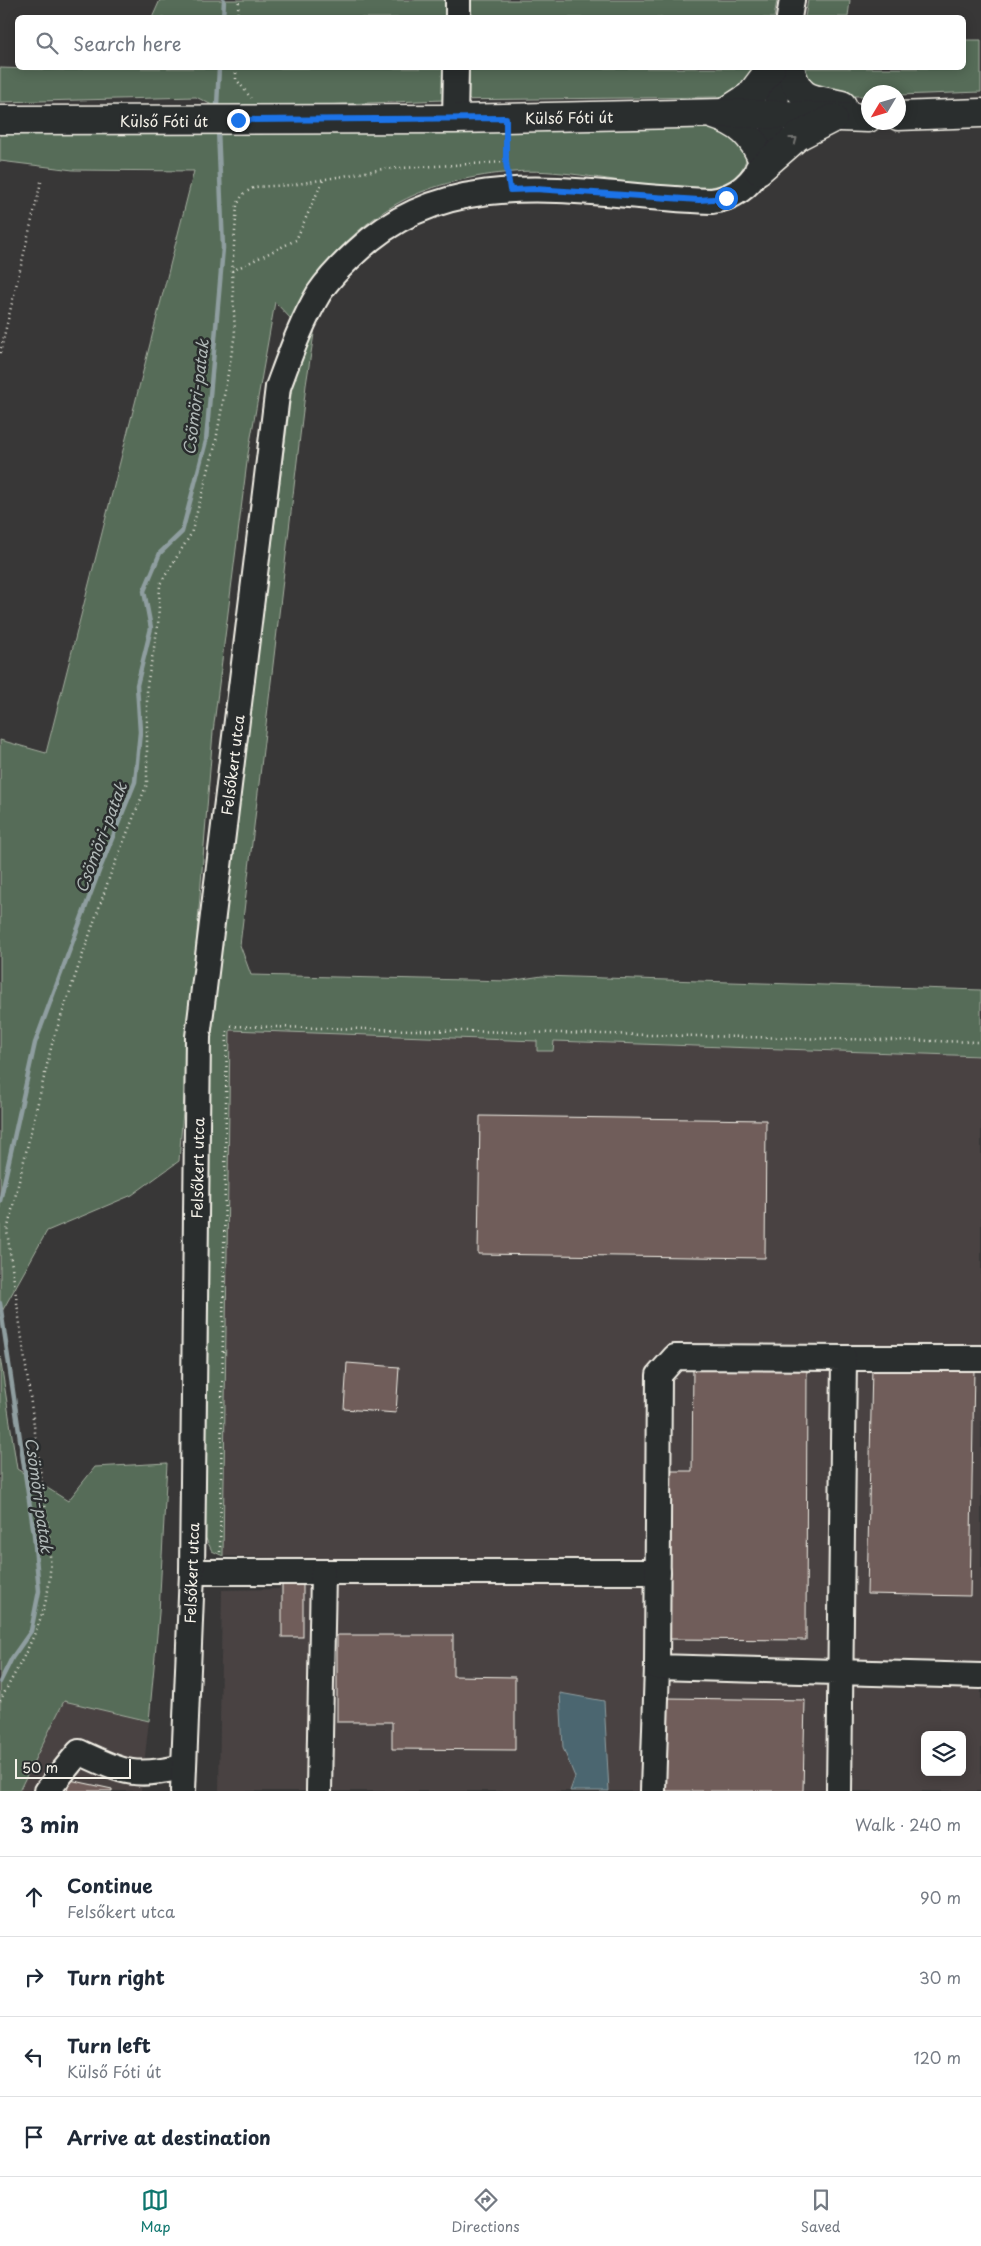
<!DOCTYPE html>
<meta charset="utf-8">
<style>
body{margin:0;font-family:"Playpen Sans",sans-serif;background:#f6f6f7;color:#1f2937}
.controls{position:absolute;right:15px;bottom:15px;display:grid;overflow:hidden;border-radius:8px;box-shadow:0 2px 12px #0003}
.controls button{width:45px;height:45px;display:grid;place-items:center;padding:0;border:0;border-bottom:1px solid #e0e1e3;background:#fff;color:#1f2937;font:25px sans-serif}
.compass{position:absolute;left:861px;top:85px;width:45px;height:45px;border-radius:50%;background:#fff;box-shadow:0 2px 12px #0003;rotate:232deg}
.scale{position:absolute;left:15px;bottom:12px;width:116px;box-sizing:border-box;padding-left:5px;border:2px solid #f4f1e8;border-top:0;font-size:14px;line-height:18px;white-space:nowrap;color:#f4f1e8;-webkit-text-stroke:4px #2a2d2e;paint-order:stroke}
.stop{position:absolute;width:15px;height:15px;margin:-11px;border:4px solid #1a73e8;border-radius:50%;background:#fff}
.stop.end{background:#1a73e8;border-color:#fff;box-shadow:0 1px 5px #0008}
.list{margin:0;padding:0;list-style:none}
h2{display:flex;justify-content:space-between;align-items:center;height:65px;margin:0;padding:0 20px;font-size:21px}
h2 small{font-size:16px;font-weight:400;color:#747a83}
.list li{display:grid;grid-template-columns:32px 1fr auto;gap:15px;align-items:center;box-sizing:border-box;height:80px;padding:0 20px;border-top:1px solid #e0e1e3}
.list b{display:block;font-size:19px;white-space:nowrap}
.list p{margin:0;font-size:16px;white-space:nowrap;color:#747a83}
.list em{font-size:16px;font-style:normal;color:#747a83}
.icon{flex:none;width:28px;height:28px;fill:none;stroke:currentColor;stroke-width:2;stroke-linecap:round;stroke-linejoin:round}
.map{position:relative;flex:none;width:981px;height:1791px;overflow:hidden}
.search{position:absolute;background:#fff;box-shadow:0 2px 12px #0003;left:15px;right:15px;top:15px;height:55px;display:flex;align-items:center;gap:12px;box-sizing:border-box;padding:0 18px;border-radius:8px;color:#747a83;font-size:19px}
.sheet{height:385px;background:#fff}
nav{display:flex;justify-content:space-around;align-items:center;box-sizing:border-box;height:70px;border-top:1px solid #e0e1e3;background:#fff;font-size:14px;color:#747a83}
nav a{display:grid;justify-items:center;gap:2px}
nav .on{color:#0f766e}
.map>svg:first-child{display:block}
</style>
<div class="map">
<svg width="981" height="1791" viewBox="0 0 981 1791">
<rect width="100%" height="100%" fill="#383737"/>
<filter id="ink" filterUnits="userSpaceOnUse"><feTurbulence type="fractalNoise" baseFrequency=".02" numOctaves="2"/><feDisplacementMap in="SourceGraphic" scale="10" xChannelSelector="R" yChannelSelector="G"/><feConvolveMatrix kernelMatrix="1 2 1 2 8 2 1 2 1" color-interpolation-filters="sRGB"/></filter>
<g filter="url(#ink)">
<g fill="#484242" fill-rule="evenodd">
<path d="M229,1030l308,11v10h16l1,-10 427,15v735h-762l3,-201 57,-1v-31l-56,-2zM925,1735h37v37h-37z"/>
<polygon points="64,1700 149,1721 141,1791 19,1791"/>
</g>
<g fill="#566c58" stroke="#a5aea0">
<polygon points="160,0 777,0 774,18 152,18"/>
<polygon points="808,0 850,0 848,17 805,17"/>
<polygon points="964,40 981,40 981,92 899,95 898,92 868,92 868,96 832,96 820,94 799,68 964,68"/>
<polygon points="0,68 67,70 87,68 762,68 742,91 722,97 443,100 296,106 212,105 196,97 0,102"/>
<path d="M0,127l479,4 239,-4 6,1 23,25c-1,17 -14,29 -31,33 -22,5 -46,2 -68,-1 -39,-5 -96,-17 -135,-13 -37,3 -80,12 -113,30 -32,17 -63,46 -84,75 -10,12 -17,29 -24,43l-17,-18 -27,152 -35,278 -34,429 -47,34 -85,36 -47,84v-575l46,13 148,-582 -121,-1 -73,-9z"/>
<polygon points="316,321 306,385 240,945 251,975 509,981 542,976 981,990 981,1056 554,1041 553,1051 537,1051 537,1041 230,1030 223,1556 212,1551 205,1537 208,1333 202,1267 210,1031 292,387"/>
<polygon points="0,1356 17,1469 68,1501 95,1467 167,1463 159,1613 149,1721 64,1701 19,1791 0,1791"/>
</g>
<polygon fill="#4c6670" stroke="#8f9ea0" points="560,1693 604,1701 609,1791 570,1791 575,1777 563,1748"/>
<g fill="none" stroke-linecap="round" stroke-linejoin="round">
<g stroke="#8f9ea0" stroke-width="4.5">
<polyline points="223,18 224,0"/>
<polyline points="217,105 219,68"/>
<polyline points="0,1201 35,1043 99,871 135,782 140,732 137,685 151,628 144,591 160,553 182,532 206,441 223,248 218,129"/>
<polyline points="0,1303 34,1534 39,1591 31,1631 12,1658 0,1682"/>
</g>
</g>
<g fill="#6f5d5a" stroke="#f4f1e8">
<polygon points="480,1116 766,1120 765,1258 478,1254"/>
<polygon points="347,1363 399,1367 396,1413 344,1409"/>
<polygon points="693,1366 807,1367 806,1640 669,1639 669,1471 692,1471"/>
<polygon points="872,1366 974,1368 970,1596 867,1594"/>
<rect x="282" y="1585" width="21" height="52"/>
<polygon points="337,1635 453,1635 453,1676 515,1677 515,1750 392,1749 392,1722 337,1722"/>
<polygon points="668,1698 805,1700 803,1791 666,1791"/>
<polygon points="70,1780 112,1789 112,1791 67,1791"/>
</g>
<g fill="none" stroke-linecap="round" stroke-linejoin="round">
<defs>
<g id="minor">
<polyline points="458,18 458,0"/>
<polyline points="789,18 792,0"/>
<polyline points="455,119 456,68"/>
<polyline points="844,1358 981,1358"/>
<polyline points="192,1572 658,1572"/>
<path d="M47,1791l32,-39c46,21 54,26 104,15"/>
<path d="M183,1791l9,-219 6,-535 80,-650c12,-32 23,-64 41,-94 10,-15 25,-30 38,-42 98,-94 234,-53 355,-50 63,-9 62,-85 68,-133"/>
<polyline points="319,1791 323,1572"/>
<polyline points="653,1791 657,1667"/>
<polyline points="839,1791 844,1358 675,1357 659,1375 657,1667 981,1676"/>
</g>
<g id="major">
<path d="M790,68c9,35 23,30 52,37"/>
<polyline points="724,113 750,96 771,68"/>
<path d="M714,115c26,8 39,21 49,46"/>
<polyline points="898,116 981,113"/>
<polyline points="0,120 455,119 724,113 868,118"/>
<polyline points="759,170 798,136 833,118"/>
</g>
</defs>
<use href="#minor" stroke="#f4f1e8" stroke-width="28"/>
<use href="#major" stroke="#f4f1e8" stroke-width="31"/>
<g stroke="#f4f1e8" stroke-width="2.5" stroke-dasharray="1 4" stroke-linecap="butt">
<polyline points="237,18 239,0"/>
<polyline points="236,68 236,79 251,98"/>
<polyline points="506,139 507,171"/>
<polyline points="232,271 296,240 323,180"/>
<polyline points="0,353 42,178"/>
<polyline points="220,1552 227,1026 981,1042"/>
<path d="M0,1701c21,-40 48,-82 50,-129 1,-13 -1,-26 -1,-39l-42,-302 46,-191 58,-167 36,-89v-99l11,-59 2,-42 31,-50 24,-88 20,-112 -3,-63 5,-66 6,-11 12,-7 37,-2 91,-16 123,-7"/>
</g>
<use href="#minor" stroke="#2a2d2e" stroke-width="24"/>
<use href="#major" stroke="#2a2d2e" stroke-width="28"/>
</g>
<defs><path id="oneway-chevron" d="M-2-3.5L2.5 0L-2 3.5" fill="none" stroke-width="1.6" stroke-linecap="round" stroke-linejoin="round" transform="scale(1.25)"/></defs>
<use stroke="#71726f" href="#oneway-chevron" transform="translate(794 140) rotate(-37)"/>
</g>
<g fill="none" stroke-linecap="round" stroke-linejoin="round" filter="url(#ink)">
<polyline stroke="#1a73e8" stroke-width="6" points="238,120 506,118 506,162 510,190 535,189 699,200 726,198"/>
</g>
<g text-anchor="middle" dominant-baseline="central" stroke-width="5" stroke-linejoin="round" paint-order="stroke">
<g font-size="15" fill="#f4f1e8" stroke="#2a2d2e">
<text transform="translate(569 117) rotate(-1)">Külső Fóti út</text>
<text x="164" y="120">Külső Fóti út</text>
<text transform="translate(232 765) rotate(-83)">Felsőkert utca</text>
<text transform="translate(197 1168) rotate(-89)">Felsőkert utca</text>
<text transform="translate(191 1573) rotate(-88)">Felsőkert utca</text>
</g>
<g font-size="16" font-style="italic" fill="#b1b9b8" stroke="#2a2d2e">
<text transform="translate(195 397) rotate(-83)">Csömöri-patak</text>
<text transform="translate(100 837) rotate(-69)">Csömöri-patak</text>
<text transform="translate(40 1495) rotate(82)">Csömöri-patak</text>
</g>
</g>
</svg>
<div class="controls">
<button><svg class="icon" aria-label="layers" viewBox="0 0 24 24"><path d="M12 4l9 5-9 5-9-5zM3 14l9 5 9-5"/></svg></button>
</div>
<svg class="compass" viewBox="-18 -18 36 36"><path d="M0-13l5 13h-10z" fill="#e53935"/><path d="M0 13l5-13h-10z" fill="#747a83"/></svg>
<div class="scale">50 m</div>
<div class="stop" style="left:726px;top:198px"></div>
<div class="stop end" style="left:238px;top:120px"></div>
<div class="search"><svg class="icon" aria-label="search" viewBox="0 0 24 24"><circle cx="10" cy="10" r="6"/><path d="M15 15l6 6"/></svg>Search here</div>
</div>
<section class="sheet">
<h2>3 min<small>Walk · 240 m</small></h2>
<ul class="list">
<li><svg class="icon" aria-label="ahead" viewBox="0 0 24 24"><path d="M12 20V5M6 11l6-6 6 6"/></svg><div><b>Continue</b><p>Felsőkert utca</p></div><em>90 m</em></li>
<li><svg class="icon" aria-label="right" viewBox="0 0 24 24"><path d="M7 20v-9h11M14 6l5 5-5 5"/></svg><div><b>Turn right</b></div><em>30 m</em></li>
<li><svg class="icon" aria-label="left" viewBox="0 0 24 24"><path d="M17 20v-9H6M10 6l-5 5 5 5"/></svg><div><b>Turn left</b><p>Külső Fóti út</p></div><em>120 m</em></li>
<li><svg class="icon" aria-label="arrive" viewBox="0 0 24 24"><path d="M6 21V4h12l-3 4 3 4H6"/></svg><div><b>Arrive at destination</b></div></li>
</ul>
</section>
<nav>
<a class="on"><svg class="icon" aria-label="map" viewBox="0 0 24 24"><path d="M3 6l6-2 6 2 6-2v14l-6 2-6-2-6 2zM9 4v14M15 6v14"/></svg>Map</a>
<a><svg class="icon" aria-label="directions" viewBox="0 0 24 24"><path d="M12 3l9 9-9 9-9-9zM9 14v-3h6M13 9l2 2-2 2"/></svg>Directions</a>
<a><svg class="icon" aria-label="saved" viewBox="0 0 24 24"><path d="M7 4h10v16l-5-4-5 4z"/></svg>Saved</a>
</nav>
